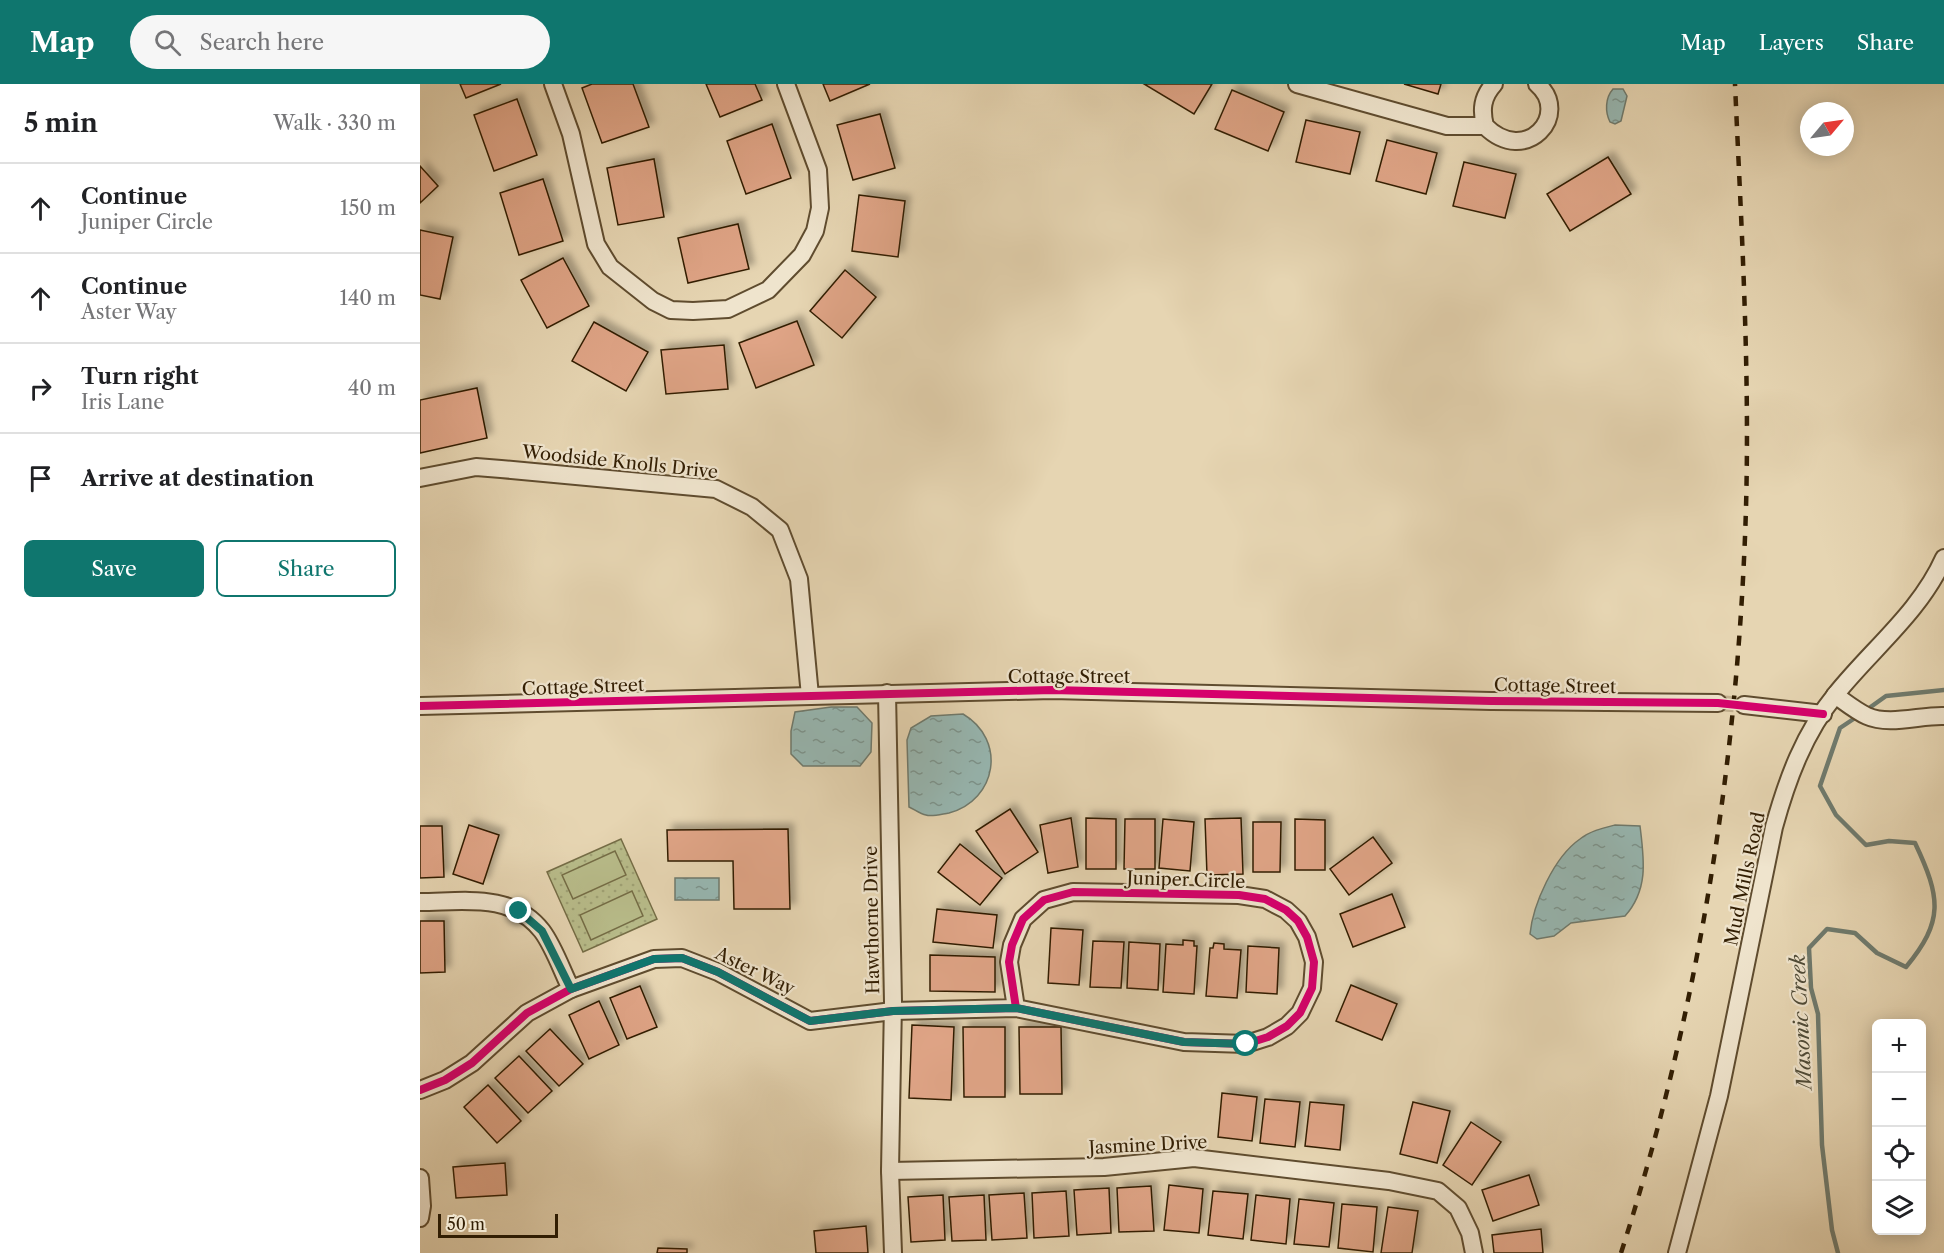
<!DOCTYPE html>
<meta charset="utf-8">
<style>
body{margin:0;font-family:"Libre Caslon Text",serif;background:#f6f6f6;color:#202124}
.controls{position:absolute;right:18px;bottom:18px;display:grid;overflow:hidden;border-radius:9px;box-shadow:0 3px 15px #0003}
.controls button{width:54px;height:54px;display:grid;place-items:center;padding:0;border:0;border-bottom:2px solid #e0e0e0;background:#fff;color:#202124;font:30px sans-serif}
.compass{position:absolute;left:1380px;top:18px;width:54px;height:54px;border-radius:50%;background:#fff;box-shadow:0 3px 15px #0003;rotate:61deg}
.scale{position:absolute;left:18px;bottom:15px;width:120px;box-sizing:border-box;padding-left:6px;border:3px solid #321e03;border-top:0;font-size:16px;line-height:21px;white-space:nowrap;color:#321e03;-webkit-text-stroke:4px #efe4cd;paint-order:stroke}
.stop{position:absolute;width:18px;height:18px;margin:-14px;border:4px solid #0f766e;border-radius:50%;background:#fff}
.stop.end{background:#0f766e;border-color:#fff;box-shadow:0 2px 6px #0008}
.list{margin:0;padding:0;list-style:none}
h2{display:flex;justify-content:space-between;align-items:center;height:78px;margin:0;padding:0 24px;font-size:26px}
h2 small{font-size:20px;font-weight:400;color:#757577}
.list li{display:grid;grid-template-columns:39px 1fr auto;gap:18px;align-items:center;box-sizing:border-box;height:90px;padding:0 24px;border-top:2px solid #e0e0e0}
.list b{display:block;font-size:22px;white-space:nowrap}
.list p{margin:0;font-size:20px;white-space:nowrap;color:#757577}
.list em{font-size:20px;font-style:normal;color:#757577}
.actions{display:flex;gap:12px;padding:18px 24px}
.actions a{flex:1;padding:14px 0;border:2px solid #0f766e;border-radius:9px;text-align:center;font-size:21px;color:#0f766e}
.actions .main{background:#0f766e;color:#fff}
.icon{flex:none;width:33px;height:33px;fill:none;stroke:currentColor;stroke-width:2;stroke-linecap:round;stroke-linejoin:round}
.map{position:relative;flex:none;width:1524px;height:1169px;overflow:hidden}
header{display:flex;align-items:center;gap:36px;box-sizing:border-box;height:84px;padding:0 30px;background:#0f766e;color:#fff}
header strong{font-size:28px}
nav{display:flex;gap:33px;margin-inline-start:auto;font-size:21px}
.search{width:420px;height:54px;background:#f6f6f6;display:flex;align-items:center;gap:15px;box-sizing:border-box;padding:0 21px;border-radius:33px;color:#757577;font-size:22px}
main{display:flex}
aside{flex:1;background:#fff}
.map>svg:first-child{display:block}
</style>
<header>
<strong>Map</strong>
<div class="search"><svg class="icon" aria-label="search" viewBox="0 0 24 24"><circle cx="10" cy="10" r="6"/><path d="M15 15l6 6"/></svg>Search here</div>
<nav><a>Map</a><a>Layers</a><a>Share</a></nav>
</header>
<main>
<aside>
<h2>5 min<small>Walk · 330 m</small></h2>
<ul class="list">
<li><svg class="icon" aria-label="ahead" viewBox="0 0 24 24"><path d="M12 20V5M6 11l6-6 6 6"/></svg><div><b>Continue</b><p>Juniper Circle</p></div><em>150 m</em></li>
<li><svg class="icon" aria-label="ahead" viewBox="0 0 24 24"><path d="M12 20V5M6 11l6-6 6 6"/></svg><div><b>Continue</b><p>Aster Way</p></div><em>140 m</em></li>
<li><svg class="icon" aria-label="right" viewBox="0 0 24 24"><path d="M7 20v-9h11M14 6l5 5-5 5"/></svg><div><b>Turn right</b><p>Iris Lane</p></div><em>40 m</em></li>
<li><svg class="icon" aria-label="arrive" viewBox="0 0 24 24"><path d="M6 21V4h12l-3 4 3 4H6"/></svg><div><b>Arrive at destination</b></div></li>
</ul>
<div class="actions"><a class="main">Save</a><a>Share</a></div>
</aside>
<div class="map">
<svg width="1524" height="1169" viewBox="0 0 1524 1169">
<defs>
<pattern id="green-dots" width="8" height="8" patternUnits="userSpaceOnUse" patternTransform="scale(1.5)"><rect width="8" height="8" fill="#b8bc8a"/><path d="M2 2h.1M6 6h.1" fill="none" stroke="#9fa175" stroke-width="1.8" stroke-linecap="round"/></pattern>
<pattern id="water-ripples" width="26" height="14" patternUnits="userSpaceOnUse" patternTransform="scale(1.5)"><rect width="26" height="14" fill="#97b8b3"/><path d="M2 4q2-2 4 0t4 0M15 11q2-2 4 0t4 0" fill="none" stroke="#7c958f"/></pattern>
<filter id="shadow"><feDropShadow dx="5.5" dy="-5.5" stdDeviation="3" flood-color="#0004"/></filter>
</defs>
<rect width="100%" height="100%" fill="#e6d5b2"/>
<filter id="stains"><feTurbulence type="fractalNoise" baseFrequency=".00333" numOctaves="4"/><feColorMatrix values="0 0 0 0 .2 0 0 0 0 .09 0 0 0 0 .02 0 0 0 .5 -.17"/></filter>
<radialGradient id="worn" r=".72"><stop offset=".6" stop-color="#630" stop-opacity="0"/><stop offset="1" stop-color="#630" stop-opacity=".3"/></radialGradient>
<polygon fill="url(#green-dots)" stroke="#756d46" stroke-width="1.5" points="201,755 237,835 163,868 127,788"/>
<g fill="#b8bc8a" stroke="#756d46" stroke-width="1.5">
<polygon points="195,767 206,791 153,815 142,791"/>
<polygon points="212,807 223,832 171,856 160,831"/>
</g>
<g fill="url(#water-ripples)" stroke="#6f7a6d" stroke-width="1.5">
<path d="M1193,5h10l4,7 -6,25 -6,3 -5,-2c-5,-10 -5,-24 3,-33z"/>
<polygon points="411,623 437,623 452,639 451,668 440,682 383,682 371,670 371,647 375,628"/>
<path d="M543,630c44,26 34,86 -14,99 -7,1 -17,4 -23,2 -6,-1 -12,-6 -17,-8l-2,-67 4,-12 20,-12z"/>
<path d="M1195,741l25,1c4,33 9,63 -15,90l-54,7 -17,13 -17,3 -7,-5c3,-30 24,-77 50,-95 10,-8 23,-11 35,-14z"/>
<rect x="255" y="794" width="44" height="22"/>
</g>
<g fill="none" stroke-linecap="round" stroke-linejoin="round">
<g stroke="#6f7a6d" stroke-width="4.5">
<polyline points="1445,627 1466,612 1524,606"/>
<path d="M1418,1169l-6,-23 -10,-85 -4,-131 -7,-26 -2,-40 18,-19 28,4 22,20 29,14c38,-46 35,-69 9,-124l-26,-2 -23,4 -30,-30 -16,-29 20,-58 18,-12"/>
</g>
</g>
<g fill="#dfa486" stroke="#321e03" stroke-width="1.5" filter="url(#shadow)">
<polygon points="40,0 81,0 46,14"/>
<polygon points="172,0 213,0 229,43 182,59 162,4"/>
<polygon points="286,0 335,0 342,16 300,33"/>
<polygon points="403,0 450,0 410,17"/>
<polygon points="724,0 792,0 774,30"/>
<polygon points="984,0 1021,0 1018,10"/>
<polygon points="812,6 864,28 848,67 795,45"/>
<polygon points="97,15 117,71 74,87 54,31"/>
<polygon points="460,30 475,84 433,96 417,41"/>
<polygon points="886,36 940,48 930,90 876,78"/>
<polygon points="352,40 371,94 326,110 307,57"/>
<polygon points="967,56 1017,69 1006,110 956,97"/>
<polygon points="1188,73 1211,110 1150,147 1127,110"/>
<polygon points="234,75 244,133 198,141 187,84"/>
<polygon points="1044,78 1096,90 1085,134 1033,122"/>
<polygon points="0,82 18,102 0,119"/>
<polygon points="123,95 143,157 99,171 80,109"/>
<polygon points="439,111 485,117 478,173 432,167"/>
<polygon points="318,140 329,185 268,199 258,154"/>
<polygon points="0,146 33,153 20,215 0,211"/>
<polygon points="143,174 169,222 127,244 101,196"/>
<polygon points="425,186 456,213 422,254 390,227"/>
<polygon points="377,237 394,281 336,304 319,259"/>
<polygon points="174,238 228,268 206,307 152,277"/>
<polygon points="304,261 308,305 246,310 241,266"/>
<polygon points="57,304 67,354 0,369 0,316"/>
<polygon points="590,725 618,768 585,790 556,747"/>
<polygon points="651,734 658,783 628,789 620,741"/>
<polygon points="666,734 696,735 696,785 666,785"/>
<polygon points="821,734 823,790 787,791 785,735"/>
<polygon points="705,735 735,735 735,785 704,785"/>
<polygon points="743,735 774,738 770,787 739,784"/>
<polygon points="875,735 905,736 905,786 875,786"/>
<polygon points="833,738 861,738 860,788 833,788"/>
<polygon points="49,741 79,751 63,800 33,790"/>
<polygon points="0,742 22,742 24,793 0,794"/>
<polygon points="368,745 370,825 314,825 313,777 248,777 247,746"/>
<polygon points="953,753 972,779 929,811 910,785"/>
<polygon points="540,760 582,794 560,821 518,788"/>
<polygon points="972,810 985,843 933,863 920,830"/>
<polygon points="517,825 577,831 573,864 513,858"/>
<polygon points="0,837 24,837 25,888 0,889"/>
<polygon points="631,844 663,846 659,901 628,899"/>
<polygon points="763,856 774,857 774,862 777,862 774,910 743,908 746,860 763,861"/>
<polygon points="673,857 704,858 701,904 670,903"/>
<polygon points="709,858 740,860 738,906 707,904"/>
<polygon points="794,859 804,860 804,865 821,866 817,914 786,912 790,864 793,864"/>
<polygon points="828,862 859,864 857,910 826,908"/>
<polygon points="510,871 575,873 575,908 510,907"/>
<polygon points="931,901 977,920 962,956 916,937"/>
<polygon points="220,902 237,943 207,955 190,914"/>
<polygon points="179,917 199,961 169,975 149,931"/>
<polygon points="492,941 534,943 531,1016 489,1014"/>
<polygon points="543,943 585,943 585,1013 544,1013"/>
<polygon points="599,943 641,943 642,1010 600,1010"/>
<polygon points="130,945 163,980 139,1002 106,967"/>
<polygon points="99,972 132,1007 108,1029 75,994"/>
<polygon points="68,1001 101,1037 77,1059 44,1023"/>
<polygon points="802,1009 837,1013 832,1057 798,1053"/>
<polygon points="845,1015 880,1018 875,1063 840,1059"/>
<polygon points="890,1018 924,1021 920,1066 885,1062"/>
<polygon points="993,1018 1030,1027 1017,1079 980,1070"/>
<polygon points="1051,1038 1081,1058 1052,1101 1023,1081"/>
<polygon points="85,1079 87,1111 36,1114 33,1083"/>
<polygon points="1109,1091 1119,1121 1073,1137 1062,1106"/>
<polygon points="749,1101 783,1105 779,1149 744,1146"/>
<polygon points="731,1102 734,1147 699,1148 697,1104"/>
<polygon points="689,1104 691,1149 657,1151 654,1106"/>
<polygon points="646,1107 649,1152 614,1154 612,1109"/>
<polygon points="793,1107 828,1110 823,1155 788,1151"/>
<polygon points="604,1109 607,1154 572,1156 569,1111"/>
<polygon points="523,1111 525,1156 491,1158 488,1113"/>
<polygon points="564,1111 566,1156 532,1157 529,1113"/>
<polygon points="836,1111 870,1115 866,1160 831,1156"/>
<polygon points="879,1115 914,1119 909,1163 874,1160"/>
<polygon points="922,1120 957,1123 953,1168 918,1164"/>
<polygon points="968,1123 998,1127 992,1169 961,1169"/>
<polygon points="446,1142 448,1169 396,1169 394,1147"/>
<polygon points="1121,1145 1123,1169 1074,1169 1072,1151"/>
<polygon points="238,1164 267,1165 267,1169 237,1169"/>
</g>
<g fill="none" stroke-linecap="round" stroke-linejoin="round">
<polyline stroke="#c2b08f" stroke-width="16" stroke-dasharray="16 8" stroke-linecap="butt" points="1298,619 1324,621"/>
<defs>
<g id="minor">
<polyline points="133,0 151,50 176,160 190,183 233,217 251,226 273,227 308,225 348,206 382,171 395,147 400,124 398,86 366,0"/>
<polyline points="877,0 1027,42 1065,42"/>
<path d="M1074,0c-12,13 -13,26 -9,42 41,41 87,-12 52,-42"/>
<polyline points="0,394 56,383 81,385 296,405 332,423 360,446 379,495 390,612"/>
<polyline points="467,609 473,918 470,1087 473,1169"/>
<path d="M1415,611c10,7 21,16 32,21 22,10 54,-1 77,0"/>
<polyline points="1324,621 1403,630"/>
<polyline points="0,622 632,606 1071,617 1298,619"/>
<path d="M0,818c42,0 92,-10 122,29 12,16 20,40 29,58"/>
<polyline points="0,1006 25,996 52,979 107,929 151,905 234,875 262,874 298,888 390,937 473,927 596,924 764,958 826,960 848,953 867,942 880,929 892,904 894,878 887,853 878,837 866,826 845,815 819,811 653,808 624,816 603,835 592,861 589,878 596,924"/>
<polyline points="470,1087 684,1083 774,1074 969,1097 1018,1107 1038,1124 1050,1149 1054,1169"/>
<polyline points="0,1094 2,1122 0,1134"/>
<path d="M1257,1169l42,-157 55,-269c13,-47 30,-94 62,-133 36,-45 84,-82 108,-136"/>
</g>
</defs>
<use href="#minor" stroke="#5f4c2f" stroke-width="20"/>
<use href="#minor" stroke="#efe4cd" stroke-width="16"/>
<path stroke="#321e03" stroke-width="4.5" stroke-dasharray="10 10" stroke-linecap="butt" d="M1201,1169c72,-224 112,-459 123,-694 8,-158 -2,-317 -9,-475"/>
<defs>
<g id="cycleway">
<polyline points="0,622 632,606 1071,617 1298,619 1403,630"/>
<polyline points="0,1006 25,996 52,979 107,929 151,905 234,875 262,874 298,888 390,937 473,927 596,924 764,958 826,960 848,953 867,942 880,929 892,904 894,878 887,853 878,837 866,826 845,815 819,811 653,808 624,816 603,835 592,861 589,878 596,924"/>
</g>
</defs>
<use href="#cycleway" stroke="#efe4cd" stroke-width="11"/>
<use href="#cycleway" stroke="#d6006c" stroke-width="8"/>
</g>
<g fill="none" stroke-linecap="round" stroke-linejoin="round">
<polyline stroke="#0f766e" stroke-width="8" points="99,827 122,847 151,905 234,875 262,874 298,888 390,937 473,927 596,924 764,958 826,960"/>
</g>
<g text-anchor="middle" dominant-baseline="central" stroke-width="4.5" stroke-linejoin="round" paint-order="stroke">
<g font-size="18" fill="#321e03" stroke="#efe4cd">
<text transform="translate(200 378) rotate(6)">Woodside Knolls Drive</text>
<text x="649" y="593">Cottage Street</text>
<text transform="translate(1135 602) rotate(1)">Cottage Street</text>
<text transform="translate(163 603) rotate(-2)">Cottage Street</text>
<text transform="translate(1325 795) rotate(-78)">Mud Mills Road</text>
<text transform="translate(766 796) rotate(2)">Juniper Circle</text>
<text transform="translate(452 836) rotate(-91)">Hawthorne Drive</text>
<text transform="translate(335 887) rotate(26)">Aster Way</text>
<text transform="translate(728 1061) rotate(-3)">Jasmine Drive</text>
</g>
<g font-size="20" font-style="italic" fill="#504c38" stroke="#efe4cd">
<text transform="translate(1381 938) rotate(-93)">Masonic Creek</text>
</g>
</g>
<rect width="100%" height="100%" filter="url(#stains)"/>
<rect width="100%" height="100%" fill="url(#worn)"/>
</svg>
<div class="controls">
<button>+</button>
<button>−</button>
<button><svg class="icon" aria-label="locate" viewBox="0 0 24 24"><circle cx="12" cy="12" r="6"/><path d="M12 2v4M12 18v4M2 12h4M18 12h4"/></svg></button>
<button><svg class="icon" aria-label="layers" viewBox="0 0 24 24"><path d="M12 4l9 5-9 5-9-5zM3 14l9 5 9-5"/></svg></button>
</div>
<svg class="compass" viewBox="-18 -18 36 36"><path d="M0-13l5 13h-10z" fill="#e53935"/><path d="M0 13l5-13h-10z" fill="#757577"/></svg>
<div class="scale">50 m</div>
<div class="stop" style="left:826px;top:960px"></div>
<div class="stop end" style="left:99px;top:827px"></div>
</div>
</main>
